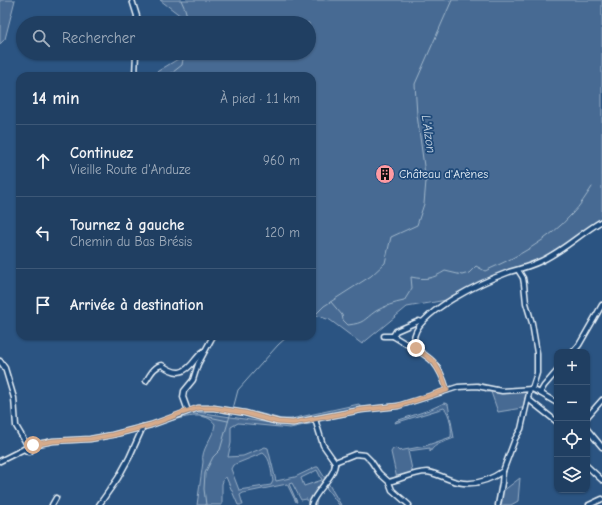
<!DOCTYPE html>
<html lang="fr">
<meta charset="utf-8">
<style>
body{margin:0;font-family:"Comic Neue",sans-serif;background:#2d4a6b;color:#f1f3f6}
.controls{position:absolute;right:12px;bottom:12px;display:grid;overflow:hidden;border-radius:8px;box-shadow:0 1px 3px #0004}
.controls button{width:36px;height:36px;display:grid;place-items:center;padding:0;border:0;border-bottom:1px solid #3d5877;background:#203f62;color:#f1f3f6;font:20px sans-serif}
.stop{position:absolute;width:12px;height:12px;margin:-9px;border:3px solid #d6ab8b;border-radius:50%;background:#fff}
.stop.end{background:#d6ab8b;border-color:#fff;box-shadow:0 1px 4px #0008}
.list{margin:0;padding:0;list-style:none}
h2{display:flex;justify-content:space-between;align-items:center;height:52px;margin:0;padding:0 16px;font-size:17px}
h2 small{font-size:13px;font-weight:400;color:#a2afbe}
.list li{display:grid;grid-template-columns:26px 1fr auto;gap:12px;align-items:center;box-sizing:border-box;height:72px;padding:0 16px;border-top:1px solid #3d5877}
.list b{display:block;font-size:15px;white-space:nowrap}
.list p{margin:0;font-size:13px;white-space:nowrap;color:#a2afbe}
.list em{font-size:13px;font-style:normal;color:#a2afbe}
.icon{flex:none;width:22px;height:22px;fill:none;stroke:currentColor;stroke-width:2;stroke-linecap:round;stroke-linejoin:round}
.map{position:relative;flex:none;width:602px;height:505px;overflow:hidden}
.search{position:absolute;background:#203f62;box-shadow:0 1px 3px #0004;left:16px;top:16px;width:300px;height:44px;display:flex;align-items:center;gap:10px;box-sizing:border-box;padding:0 14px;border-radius:22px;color:#a2afbe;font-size:15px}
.panel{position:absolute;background:#203f62;box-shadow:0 1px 3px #0004;left:16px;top:72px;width:300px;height:268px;border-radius:12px}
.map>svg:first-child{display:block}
</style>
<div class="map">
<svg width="602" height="505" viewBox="0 0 602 505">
<rect width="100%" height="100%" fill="#2b5482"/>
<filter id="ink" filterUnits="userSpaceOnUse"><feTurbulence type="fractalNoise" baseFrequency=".025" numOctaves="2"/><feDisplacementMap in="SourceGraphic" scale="8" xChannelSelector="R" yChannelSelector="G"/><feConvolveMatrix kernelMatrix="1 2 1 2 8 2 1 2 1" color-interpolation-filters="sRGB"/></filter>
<g filter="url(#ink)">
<g fill="#476b93" stroke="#98aec6" fill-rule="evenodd">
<polygon points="0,0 15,0 5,39 0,44"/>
<polygon points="160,0 602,0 602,219 540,260 484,282 452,299 407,307 362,344 330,320 312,314 312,76 150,76 188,53 309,53 309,23 190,23"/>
<polygon points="487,389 528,391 521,421 520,421 523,411 522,408 498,412 491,392 486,392"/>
<path d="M444,403l4,1 6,34c-9,4 -19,5 -24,14v-4l-22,3 5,23 -16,5 -6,-27 2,-3 3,-1 3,3 26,-5 26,-9c1,-9 -1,-23 -7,-29l-49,15 1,-2 33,-11z"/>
<polygon points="359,404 360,406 359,409 294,421 268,418 255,414 255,412 281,419 291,419"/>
<path d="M191,411l86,13 13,1 26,-4 7,24 12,17 18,-8 1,2 -15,7 -4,10 -7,10 13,22h-2l-14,-19 -8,13 -1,6h-8l-1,-6 -6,1 -9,-17 -3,1 8,18h-1l-9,-18 -44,9 -3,2 3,10h-5l-12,-28 -2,1 -2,6v21h-25l6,-43c-3,-12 11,-25 12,-38 -9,-13 -29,-7 -42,-4v-1zM238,423l52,5 24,-5 10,28 7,10 1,7 -7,10 -7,-11h-2l-21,10 -19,4 -8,-33 -3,-1 -22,9 -15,1 3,-14v-16zM263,453c8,5 8,19 10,28l-2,4 -32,5 -8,-21 2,-4zM317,470l5,10 -18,6 -3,-8z"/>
<polygon points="520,478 518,501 511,505 499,505 503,491"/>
</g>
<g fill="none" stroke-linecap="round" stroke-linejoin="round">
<g stroke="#a0b6cb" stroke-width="1">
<polyline points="181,0 185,9 189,23"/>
<polyline points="168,76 182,65 184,53"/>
<path d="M331,302l11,13 1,5 5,5c17,-2 15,-5 28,-14 9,-5 18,-8 28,-10l8,-13 -1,-11c15,3 21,2 34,-6l17,4 7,-2 7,-7 9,5c32,-14 64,-31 87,-57 8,-8 14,-18 20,-27"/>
<polyline points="312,318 324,306 371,276 385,263 391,237 417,225 424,204 426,181 417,115 415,84 452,0"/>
<polyline points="233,409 238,390 278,345 288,336"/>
<polyline points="190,413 228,421"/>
<polyline points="206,505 204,489 205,473 213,457 220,450 231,412"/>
</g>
<defs>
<g id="minor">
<polyline points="132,0 137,16 136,23"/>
<polyline points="135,76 136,53"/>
<polyline points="518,270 523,278 524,284 526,303 532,323 537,353 537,373 532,389"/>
<polyline points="384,336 393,336 418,351"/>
<polyline points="393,336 396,331 419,321 422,322"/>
<polyline points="573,352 579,345 602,305"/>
<polyline points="0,361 5,368 14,398 16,426 26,443"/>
<path d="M146,381c4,-6 8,-15 16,-16 14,10 22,10 33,-5 3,-3 5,-7 9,-9"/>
<path d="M447,390c-3,-10 -6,-19 -13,-27 -6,-8 -19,-11 -20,-22 -2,-28 73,-61 95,-69 11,-3 22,-6 32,-11 22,-10 40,-28 61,-40"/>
<polyline points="540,393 544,386 557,371"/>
<polyline points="528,399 557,422"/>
<polyline points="188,411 183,397 184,391 193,380 198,364 213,336"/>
<polyline points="587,417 602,400"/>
<polyline points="315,419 323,445 335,462 355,454 365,455 371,461 379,473 389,482 392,490 409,505"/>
<polyline points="587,429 602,447"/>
<polyline points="33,445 53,441 90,439 112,435 151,425 198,408 214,408 245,413 278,422 293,423 361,410 398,406 458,387 477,386 502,391 532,389 540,393 557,403"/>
<polyline points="24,449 28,452 30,452 33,448 33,445"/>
<polyline points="0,461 24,449"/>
<polyline points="587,466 602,480"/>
<path d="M389,482c12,-3 26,-10 38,-10 7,1 14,4 21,7 19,8 38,4 55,-8"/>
<polyline points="52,505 56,498"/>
<polyline points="99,505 118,478 129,458 143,427"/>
<path d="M311,505c4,-14 25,-29 24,-43"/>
<polyline points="498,505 502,483 503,471 515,439 521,429 530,389"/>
<polyline points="589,505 602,499"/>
</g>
</defs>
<use href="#minor" stroke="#e8f1f8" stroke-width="7"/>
<use href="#minor" stroke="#1f4a7a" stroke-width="4"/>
</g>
</g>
<g fill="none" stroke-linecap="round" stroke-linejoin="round" filter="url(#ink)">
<polyline stroke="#d6ab8b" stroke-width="5" points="33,445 53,441 90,439 112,435 151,425 182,413 198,408 214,408 245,413 278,422 293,423 361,410 398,406 447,390 443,378 434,362 416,348"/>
</g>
<defs>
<symbol id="building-disc" viewBox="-11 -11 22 22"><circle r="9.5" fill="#ff9aa2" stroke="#1f4a7a"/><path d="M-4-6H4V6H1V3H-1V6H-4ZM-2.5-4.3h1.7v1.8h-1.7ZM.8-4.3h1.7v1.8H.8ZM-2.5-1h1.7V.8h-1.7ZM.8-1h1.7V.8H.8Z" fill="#111"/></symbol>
</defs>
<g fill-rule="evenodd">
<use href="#building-disc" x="374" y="163" width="22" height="22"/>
</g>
<g text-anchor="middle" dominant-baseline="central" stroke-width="3.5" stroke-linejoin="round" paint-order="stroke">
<g font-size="12" fill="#e8f1f8" stroke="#1f4a7a" text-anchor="start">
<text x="399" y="174">Château d'Arènes</text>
</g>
<g font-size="13" font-style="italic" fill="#d0dde9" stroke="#1f4a7a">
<text transform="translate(429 134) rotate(82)">L'Alzon</text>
</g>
</g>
</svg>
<div class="controls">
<button>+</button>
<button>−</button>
<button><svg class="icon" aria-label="locate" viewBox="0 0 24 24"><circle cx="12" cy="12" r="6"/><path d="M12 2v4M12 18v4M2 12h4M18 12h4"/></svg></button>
<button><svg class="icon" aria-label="layers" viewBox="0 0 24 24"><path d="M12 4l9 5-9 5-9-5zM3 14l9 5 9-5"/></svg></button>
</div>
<div class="stop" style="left:33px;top:445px"></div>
<div class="stop end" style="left:416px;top:348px"></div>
<div class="search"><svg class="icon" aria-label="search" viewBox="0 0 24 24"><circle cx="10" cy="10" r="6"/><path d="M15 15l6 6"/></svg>Rechercher</div>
<section class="panel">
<h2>14 min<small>À pied · 1.1 km</small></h2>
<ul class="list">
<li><svg class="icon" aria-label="ahead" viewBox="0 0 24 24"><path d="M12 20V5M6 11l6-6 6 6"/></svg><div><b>Continuez</b><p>Vieille Route d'Anduze</p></div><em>960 m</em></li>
<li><svg class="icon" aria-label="left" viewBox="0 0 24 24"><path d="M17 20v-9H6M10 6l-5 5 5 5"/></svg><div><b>Tournez à gauche</b><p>Chemin du Bas Brésis</p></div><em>120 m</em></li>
<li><svg class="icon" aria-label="arrive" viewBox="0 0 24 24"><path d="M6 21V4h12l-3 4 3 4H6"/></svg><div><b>Arrivée à destination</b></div></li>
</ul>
</section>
</div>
